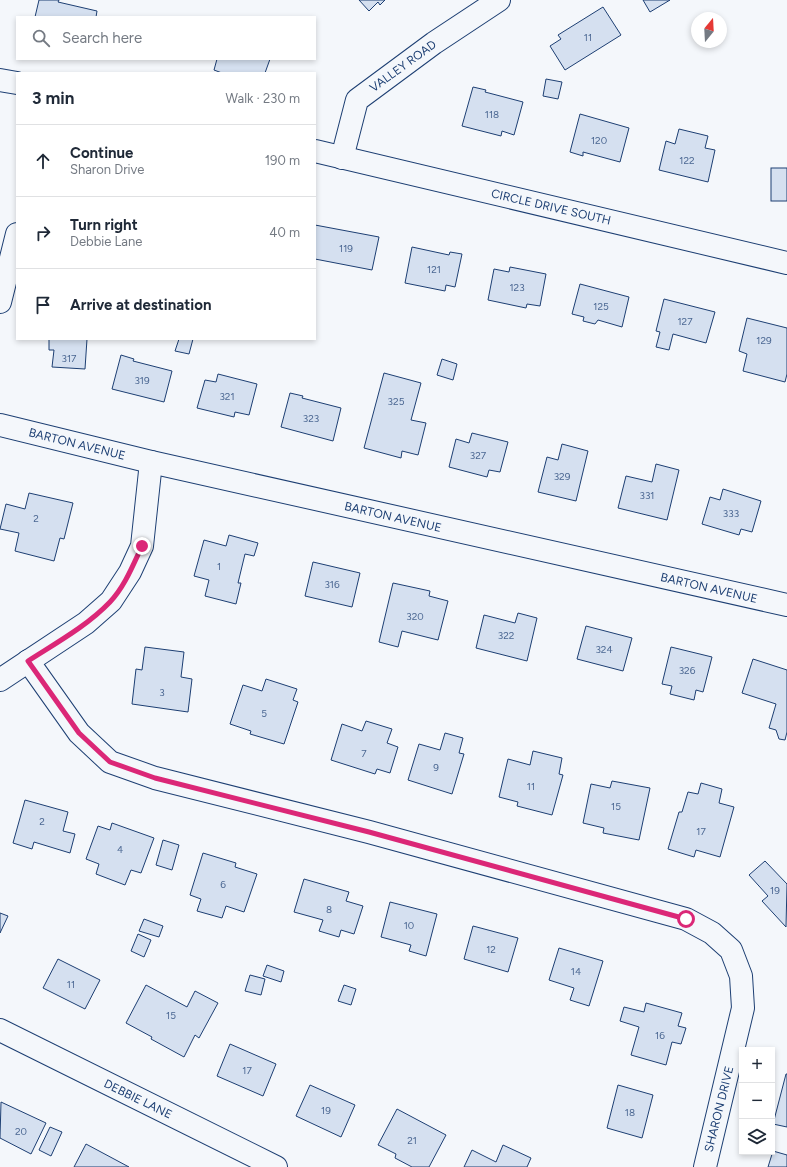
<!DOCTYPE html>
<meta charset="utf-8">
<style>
body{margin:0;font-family:Figtree,sans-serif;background:#f2f2f3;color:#1f2937}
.controls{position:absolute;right:12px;bottom:12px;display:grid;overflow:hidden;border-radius:0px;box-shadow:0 2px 6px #0003}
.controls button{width:36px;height:36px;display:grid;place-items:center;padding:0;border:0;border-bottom:1px solid #e0e1e3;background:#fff;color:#1f2937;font:20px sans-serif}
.compass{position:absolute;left:691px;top:12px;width:36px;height:36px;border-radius:50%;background:#fff;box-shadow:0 2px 6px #0003;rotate:18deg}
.stop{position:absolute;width:12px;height:12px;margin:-9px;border:3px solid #db2777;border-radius:50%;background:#fff}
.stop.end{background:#db2777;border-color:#fff;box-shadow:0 1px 4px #0008}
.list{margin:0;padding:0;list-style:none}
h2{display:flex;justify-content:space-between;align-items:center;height:52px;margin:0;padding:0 16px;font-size:17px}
h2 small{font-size:13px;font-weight:400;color:#747a83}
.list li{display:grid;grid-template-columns:26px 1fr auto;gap:12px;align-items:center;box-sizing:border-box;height:72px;padding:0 16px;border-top:1px solid #e0e1e3}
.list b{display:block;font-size:15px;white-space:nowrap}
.list p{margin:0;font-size:13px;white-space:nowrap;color:#747a83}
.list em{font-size:13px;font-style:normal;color:#747a83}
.icon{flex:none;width:22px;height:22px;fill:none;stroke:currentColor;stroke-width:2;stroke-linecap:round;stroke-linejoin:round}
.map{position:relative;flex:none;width:787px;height:1167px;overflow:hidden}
.search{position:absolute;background:#fff;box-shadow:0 2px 6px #0003;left:16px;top:16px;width:300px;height:44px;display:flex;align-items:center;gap:10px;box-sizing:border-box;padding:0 14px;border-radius:0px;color:#747a83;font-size:15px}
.panel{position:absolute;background:#fff;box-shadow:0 2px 6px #0003;left:16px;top:72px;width:300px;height:268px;border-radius:0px}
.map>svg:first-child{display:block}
</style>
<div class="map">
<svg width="787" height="1167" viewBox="0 0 787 1167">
<rect width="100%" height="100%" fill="#f4f7fb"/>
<g fill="#d5e0f0" stroke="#1d3f73">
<polygon points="39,0 59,0 58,2 97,11 96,17 35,17"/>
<polygon points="359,0 385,0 380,5 378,2 369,11"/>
<polygon points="643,0 670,0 650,12"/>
<polygon points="603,7 621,35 565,70 550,46 561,39 558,35"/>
<polygon points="217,59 270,59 265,73 222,73 214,70"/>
<polygon points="546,79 562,82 558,99 543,96"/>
<polygon points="473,87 486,90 485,92 523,102 514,135 502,131 501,136 462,126"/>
<polygon points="580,114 629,128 620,162 583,152 583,156 570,152"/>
<polygon points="679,129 708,136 705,148 715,150 708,182 659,170 666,141 675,144"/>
<rect x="771" y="168" width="16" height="33"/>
<polygon points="315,225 379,237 372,270 315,259"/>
<polygon points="412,247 449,255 450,252 462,254 455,287 446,285 445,291 405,283"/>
<polygon points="510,267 546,274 540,306 527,304 526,308 488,300 494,269 509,272"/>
<polygon points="580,284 629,297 622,327 598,320 595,324 583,321 584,317 572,314"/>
<polygon points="664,299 715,312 706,343 673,334 669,350 656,347 660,332 656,331"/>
<polygon points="747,318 787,328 787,374 785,382 743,371 747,354 739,351"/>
<polygon points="49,339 87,339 85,369 52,367 54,350 49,350"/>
<polygon points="179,339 193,339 189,354 175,351"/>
<polygon points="121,355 134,359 133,361 172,371 164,402 112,389"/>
<polygon points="442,359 457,364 453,380 437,375"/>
<polygon points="384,373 421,383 411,420 426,423 418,455 402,451 401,458 364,448"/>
<polygon points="218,374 257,384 249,415 235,412 234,417 197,408 205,380 216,382"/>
<polygon points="290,393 303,396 302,398 341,408 333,441 281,427"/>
<polygon points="472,433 508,442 500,472 489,470 487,477 449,467 456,439 469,443"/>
<polygon points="562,444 588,451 576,501 538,492 547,457 558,460"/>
<polygon points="656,464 679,470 667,520 618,508 626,476 652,482"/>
<polygon points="723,489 761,501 752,532 741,529 739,535 702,524 710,497 720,500"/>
<polygon points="29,493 73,503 64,539 60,538 54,561 15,551 19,533 0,529 6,504 25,509"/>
<polygon points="229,535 258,543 254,556 245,554 238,583 241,583 236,604 205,596 209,580 194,576 204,540 226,546"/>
<polygon points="313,562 360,573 352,607 305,596"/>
<polygon points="393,583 430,591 429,596 448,601 438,640 402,631 398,647 379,642"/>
<polygon points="518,613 537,618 527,661 476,648 484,615 515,623"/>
<polygon points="586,626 632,638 623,671 577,659"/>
<polygon points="145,647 184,652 181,677 192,679 188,712 132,704 136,669 142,670"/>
<polygon points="671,647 712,657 703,692 696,690 694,700 670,694 672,686 662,684"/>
<polygon points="753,659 787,670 787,732 785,740 779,739 776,730 769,728 776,704 742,693"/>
<polygon points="266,679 297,689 293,700 298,702 284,744 250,734 251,731 230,724 243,685 262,691"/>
<polygon points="366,721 392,729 387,743 398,747 390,773 377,769 375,774 331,760 342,724 362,731"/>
<polygon points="445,733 463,738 459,753 464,754 452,794 408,780 419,744 440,750"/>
<polygon points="533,751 562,758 559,774 563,775 552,815 517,806 518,802 499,797 508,759 530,765"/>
<polygon points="612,781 650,788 639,840 603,833 604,828 583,823 591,784 610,788"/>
<polygon points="701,783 722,789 719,803 734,807 720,857 696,850 694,857 668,849 679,812 682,812 688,792 698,794"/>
<polygon points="25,800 68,812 63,831 75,834 70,853 34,842 32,849 13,843"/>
<polygon points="112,823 154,838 141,873 131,870 125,885 96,874 99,864 86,859 98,826 110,830"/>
<polygon points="163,840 179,845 172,870 156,865"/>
<polygon points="203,853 236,863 235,867 257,874 244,912 226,906 222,918 197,911 201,899 190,895"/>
<polygon points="765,861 787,884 786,927 762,901 768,896 749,875"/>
<polygon points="304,879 349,892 346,901 363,906 354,934 341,930 339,937 319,931 323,920 294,912"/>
<polygon points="390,902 437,914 426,956 409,951 411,945 381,937"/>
<polygon points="0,913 8,916 0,933"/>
<polygon points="144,919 163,926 159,937 139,931"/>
<polygon points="473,926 518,938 508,972 464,959"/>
<polygon points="138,934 151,940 144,957 131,951"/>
<polygon points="559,948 603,961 589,1006 570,1000 574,988 549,980"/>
<polygon points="58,959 100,980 85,1009 43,988"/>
<polygon points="267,965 284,971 281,982 263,976"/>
<polygon points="250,975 265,979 261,995 245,991"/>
<polygon points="146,985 187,1007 195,991 218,1003 199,1038 195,1035 184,1057 151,1039 152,1037 126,1023"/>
<polygon points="344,985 356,989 351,1005 338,1001"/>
<polygon points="646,1003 682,1013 678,1026 686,1028 681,1044 672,1042 666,1065 631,1055 639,1027 620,1021 624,1007 644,1012"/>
<polygon points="230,1044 276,1064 263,1096 217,1076"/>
<polygon points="786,1074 787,1074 787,1127 773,1124"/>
<polygon points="310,1085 355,1105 341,1137 296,1116"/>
<polygon points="618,1085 653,1095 642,1138 607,1128"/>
<polygon points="1,1102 46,1123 31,1154 0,1138"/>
<polygon points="397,1109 446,1135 429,1167 412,1167 395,1158 396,1154 378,1145"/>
<polygon points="50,1127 62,1132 51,1156 39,1150"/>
<polygon points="86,1144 129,1167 74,1167"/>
<polygon points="503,1145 531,1158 527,1167 464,1167 472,1150 496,1162"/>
<polygon points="773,1151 787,1155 787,1167 768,1167"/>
</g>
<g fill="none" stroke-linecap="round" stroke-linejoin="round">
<defs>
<g id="street">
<polyline points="0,80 17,83"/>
<polyline points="315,151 787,263"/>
<polyline points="342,158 357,100 434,43 499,0"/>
<polyline points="0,302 17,234"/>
<polyline points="28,661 79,733 110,762 155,778 369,832 686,919 712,933 731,950 741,976 743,1008 705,1167"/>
<polyline points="0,680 86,623 111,601 130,572 142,546 151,462"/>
<polyline points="0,1030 276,1167"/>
</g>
<polyline id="secondary" points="0,425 151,462 787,605"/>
</defs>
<use href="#street" stroke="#1d3f73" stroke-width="24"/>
<use href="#secondary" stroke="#1d3f73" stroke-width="24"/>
<use href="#street" stroke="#f4f7fb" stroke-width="22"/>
<use href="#secondary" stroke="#f4f7fb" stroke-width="22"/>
</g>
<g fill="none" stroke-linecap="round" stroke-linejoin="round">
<path stroke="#db2777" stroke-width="5" d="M142,546c-9,19 -17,40 -32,56 -23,24 -54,41 -82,59l51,72 31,29 45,16 214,54 317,87"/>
</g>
<g text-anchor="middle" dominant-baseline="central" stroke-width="3" stroke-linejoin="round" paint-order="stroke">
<g font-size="10" fill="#4b6792">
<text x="588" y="37">11</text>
<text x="492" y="114">118</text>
<text x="599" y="140">120</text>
<text x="687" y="160">122</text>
<text x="346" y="248">119</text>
<text x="434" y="269">121</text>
<text x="517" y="287">123</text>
<text x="601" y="306">125</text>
<text x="685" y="321">127</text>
<text x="764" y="340">129</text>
<text x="69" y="358">317</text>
<text x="142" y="380">319</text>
<text x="227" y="396">321</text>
<text x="396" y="401">325</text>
<text x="311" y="418">323</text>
<text x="478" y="455">327</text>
<text x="562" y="476">329</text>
<text x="647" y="495">331</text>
<text x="731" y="513">333</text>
<text x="36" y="518">2</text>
<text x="219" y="566">1</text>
<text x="332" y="584">316</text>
<text x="415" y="616">320</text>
<text x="506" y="635">322</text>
<text x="604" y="649">324</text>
<text x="687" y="670">326</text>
<text x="162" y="692">3</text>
<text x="264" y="713">5</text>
<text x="364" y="753">7</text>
<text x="436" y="767">9</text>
<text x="531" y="786">11</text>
<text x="616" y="806">15</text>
<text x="42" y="821">2</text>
<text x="701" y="831">17</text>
<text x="120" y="849">4</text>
<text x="223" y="884">6</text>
<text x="775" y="890">19</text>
<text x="329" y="909">8</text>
<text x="409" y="925">10</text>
<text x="491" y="949">12</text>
<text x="576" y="971">14</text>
<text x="71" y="984">11</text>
<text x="171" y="1015">15</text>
<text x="660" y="1035">16</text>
<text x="247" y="1070">17</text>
<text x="326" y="1110">19</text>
<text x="630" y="1112">18</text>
<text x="21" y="1131">20</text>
<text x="412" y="1140">21</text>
</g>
<g font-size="12" fill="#1d3f73" stroke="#f4f7fb">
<text transform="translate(403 66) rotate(-36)">VALLEY ROAD</text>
<text transform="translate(551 207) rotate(13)">CIRCLE DRIVE SOUTH</text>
<text transform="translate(77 444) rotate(14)">BARTON AVENUE</text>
<text transform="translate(393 517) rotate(13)">BARTON AVENUE</text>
<text transform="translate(709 588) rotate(13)">BARTON AVENUE</text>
<text transform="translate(138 1099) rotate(26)">DEBBIE LANE</text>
<text transform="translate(719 1109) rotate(-76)">SHARON DRIVE</text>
</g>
</g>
</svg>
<div class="controls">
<button>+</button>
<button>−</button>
<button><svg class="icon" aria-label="layers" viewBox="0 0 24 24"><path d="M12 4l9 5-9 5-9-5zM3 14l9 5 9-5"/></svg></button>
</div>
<svg class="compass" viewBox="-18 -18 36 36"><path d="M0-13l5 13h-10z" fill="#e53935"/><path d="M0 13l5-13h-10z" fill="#747a83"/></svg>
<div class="stop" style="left:686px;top:919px"></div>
<div class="stop end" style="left:142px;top:546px"></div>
<div class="search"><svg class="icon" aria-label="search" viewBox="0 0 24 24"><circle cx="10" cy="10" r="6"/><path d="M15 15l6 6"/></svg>Search here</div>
<section class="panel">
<h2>3 min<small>Walk · 230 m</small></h2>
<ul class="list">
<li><svg class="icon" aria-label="ahead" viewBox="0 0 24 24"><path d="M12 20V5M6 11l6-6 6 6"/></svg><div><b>Continue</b><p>Sharon Drive</p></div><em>190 m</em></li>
<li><svg class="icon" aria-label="right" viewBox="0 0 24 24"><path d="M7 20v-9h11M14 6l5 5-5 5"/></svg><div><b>Turn right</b><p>Debbie Lane</p></div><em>40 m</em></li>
<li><svg class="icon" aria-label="arrive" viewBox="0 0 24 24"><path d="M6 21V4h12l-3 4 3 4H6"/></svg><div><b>Arrive at destination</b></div></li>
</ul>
</section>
</div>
